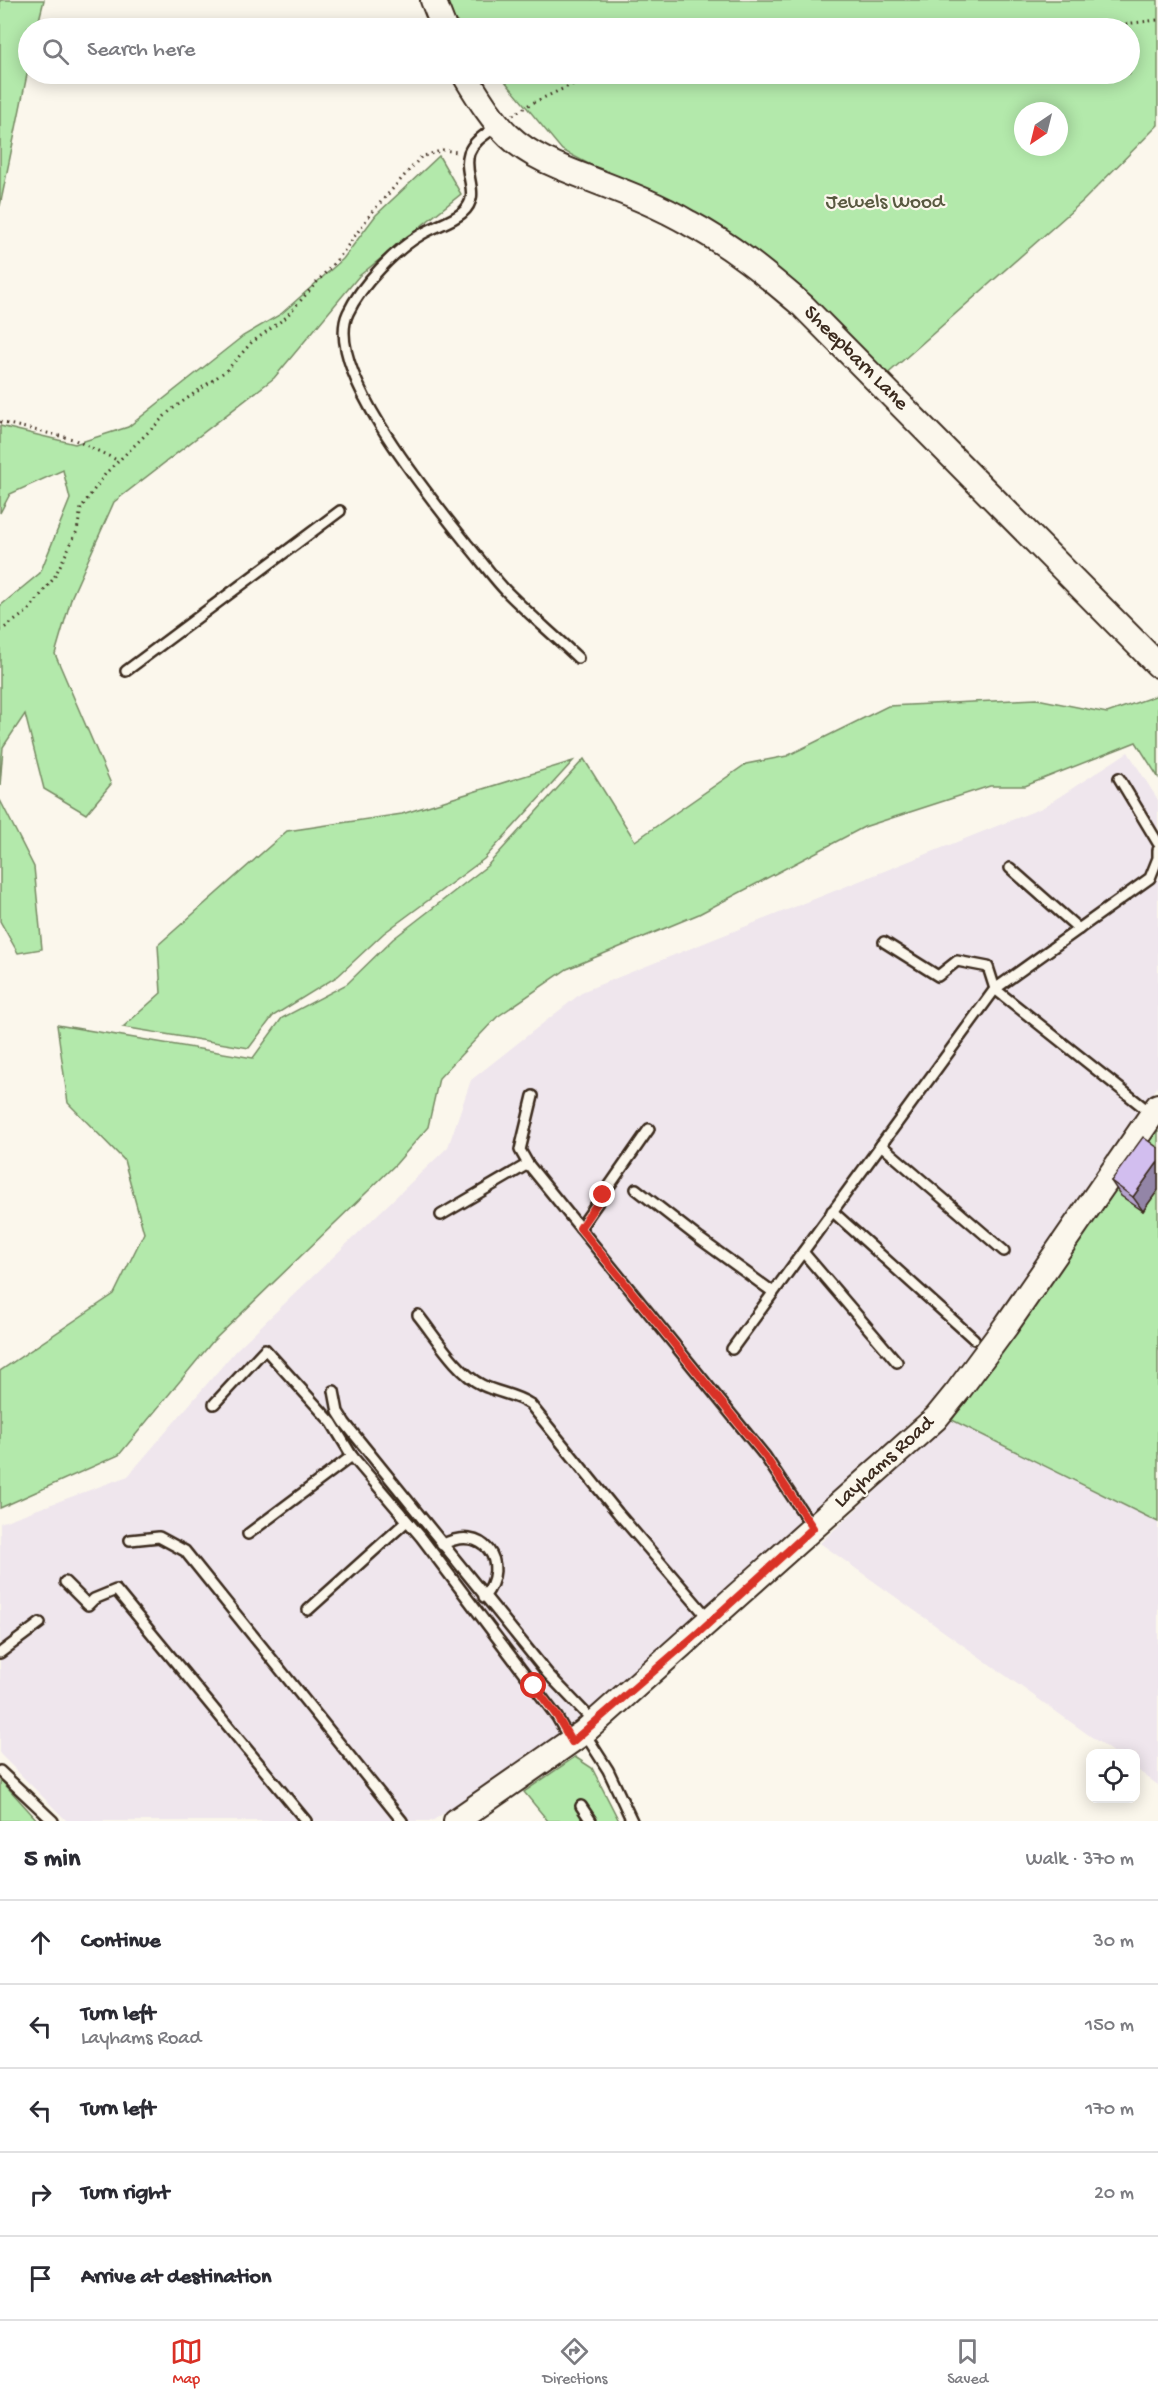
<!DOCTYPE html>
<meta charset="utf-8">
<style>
body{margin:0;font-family:"Gochi Hand",sans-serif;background:#f2f2f3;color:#2b2b33}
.controls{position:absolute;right:18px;bottom:18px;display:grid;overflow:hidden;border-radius:12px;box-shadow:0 3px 15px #0003}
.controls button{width:54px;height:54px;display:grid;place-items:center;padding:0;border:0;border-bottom:2px solid #e1e1e2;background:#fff;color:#2b2b33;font:30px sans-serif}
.compass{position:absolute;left:1014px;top:102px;width:54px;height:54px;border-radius:50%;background:#fff;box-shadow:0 3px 15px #0003;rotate:215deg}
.stop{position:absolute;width:18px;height:18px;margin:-14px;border:4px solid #d93025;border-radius:50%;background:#fff}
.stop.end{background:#d93025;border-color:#fff;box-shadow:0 2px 6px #0008}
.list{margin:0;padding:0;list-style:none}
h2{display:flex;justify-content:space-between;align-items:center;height:78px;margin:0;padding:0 24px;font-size:26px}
h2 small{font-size:20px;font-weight:400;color:#7c7c81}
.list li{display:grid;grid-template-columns:39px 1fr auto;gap:18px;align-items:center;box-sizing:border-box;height:84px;padding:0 24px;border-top:2px solid #e1e1e2}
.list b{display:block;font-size:22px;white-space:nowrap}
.list p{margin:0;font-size:20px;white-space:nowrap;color:#7c7c81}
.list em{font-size:20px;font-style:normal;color:#7c7c81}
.icon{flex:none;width:33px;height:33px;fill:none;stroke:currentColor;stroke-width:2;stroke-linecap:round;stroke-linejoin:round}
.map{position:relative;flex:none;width:1158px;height:1821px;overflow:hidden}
.search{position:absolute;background:#fff;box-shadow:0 3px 15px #0003;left:18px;right:18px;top:18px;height:66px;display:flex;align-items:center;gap:15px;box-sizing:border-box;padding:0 21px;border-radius:33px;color:#7c7c81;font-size:22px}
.sheet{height:498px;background:#fff}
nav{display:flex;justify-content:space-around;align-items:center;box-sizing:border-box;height:84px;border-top:2px solid #e1e1e2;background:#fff;font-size:16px;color:#7c7c81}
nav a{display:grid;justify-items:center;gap:3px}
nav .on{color:#d93025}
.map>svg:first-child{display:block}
</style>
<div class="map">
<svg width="1158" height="1821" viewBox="0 0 1158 1821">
<rect width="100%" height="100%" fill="#fbf7ec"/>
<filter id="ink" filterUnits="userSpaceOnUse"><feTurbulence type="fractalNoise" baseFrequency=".0167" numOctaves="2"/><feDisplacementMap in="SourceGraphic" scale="12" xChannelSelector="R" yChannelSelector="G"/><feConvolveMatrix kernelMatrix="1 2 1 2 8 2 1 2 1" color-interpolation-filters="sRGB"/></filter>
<g filter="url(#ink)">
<g fill="#efe6ed">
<polygon points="1128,752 1158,800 1158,1086 1048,1249 931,1403 573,1729 432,1821 67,1821 0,1754 0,1523 128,1476 236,1350 448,1147 471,1080 584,991 1042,808"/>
<polygon points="952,1420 1158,1522 1158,1785 1136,1769 1136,1754 1114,1753 820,1543"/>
</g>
<g fill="#b3e9ab" stroke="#778a64" stroke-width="1.5" fill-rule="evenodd">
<polygon points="0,0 44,0 37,28 28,28 28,70 0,206"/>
<path d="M438,0h720v125l-75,76 -199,176 -150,-137 -172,-90 -63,-76h631v-46h-668zM1023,111h36v36h-36z"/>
<polygon points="439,156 461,194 359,276 274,378 114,502 72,596 55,654 111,784 86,814 44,789 25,714 3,747 0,786 0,606 40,573 70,499 63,470 10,494 0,513 0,426 75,444 128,427 243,336 281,314 343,259 376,215"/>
<polygon points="1158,695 1158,777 1136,742 1025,786 990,786 864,827 699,914 567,969 497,1017 439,1078 428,1127 396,1164 213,1341 119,1455 0,1508 0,1371 114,1294 144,1233 124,1160 68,1103 57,1025 253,1058 282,1018 347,984 393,939 487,866 584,759 635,841 746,764 787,756 888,706 1037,699 1107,713"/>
<polygon points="573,761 484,859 384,933 338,976 273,1016 249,1048 123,1027 161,993 158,945 287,831 402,814"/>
<polygon points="0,800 34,867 42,949 18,953 0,921"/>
<polygon points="1158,1125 1158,1522 952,1420"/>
<polygon points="575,1757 592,1768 619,1821 548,1821 524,1792"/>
<polygon points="0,1779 38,1821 0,1821"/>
</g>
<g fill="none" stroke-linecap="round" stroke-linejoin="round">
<defs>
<g id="lane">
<path d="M498,125c-10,8 -24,15 -29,28 -7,22 14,42 -7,60 -11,9 -27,13 -40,21 -26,15 -61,51 -74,79 -26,55 85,188 119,231 14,16 26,34 41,49 22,22 47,43 70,65"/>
<polyline points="126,671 340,511"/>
<polyline points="1119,778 1158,843"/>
<polyline points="1010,868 1079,929"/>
<polyline points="884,942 938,976 957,961 988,967 995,989 1150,878 1158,858 1158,850"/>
<polyline points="533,1096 520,1150 528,1164 765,1456 813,1528"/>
<polyline points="881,1145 1004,1251"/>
<polyline points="636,1189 700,1239 773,1292"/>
<polyline points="832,1211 974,1339"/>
<polyline points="441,1215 528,1164"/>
<polyline points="580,1228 649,1129"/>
<polyline points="803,1252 897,1362"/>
<path d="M418,1315c17,21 39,58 64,70 16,8 33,9 48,19l88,109 91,106"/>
<polyline points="732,1349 995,989 1152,1114"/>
<polyline points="334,1391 338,1412 345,1423 548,1674 593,1721"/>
<polyline points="214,1404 265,1349 332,1423 352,1456"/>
<polyline points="248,1534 352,1456 421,1537 557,1717 570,1740"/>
<polyline points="130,1540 159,1537 185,1551 402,1821"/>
<path d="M442,1545c40,-22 70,17 42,52"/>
<polyline points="65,1582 88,1605 94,1599 116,1590 306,1821"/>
<polyline points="308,1610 407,1521"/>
<polyline points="0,1653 40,1623"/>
<polyline points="585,1734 608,1770 632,1821"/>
<polyline points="0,1771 53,1821"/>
<polyline points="581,1806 591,1821"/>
</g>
<g id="secondary">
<polyline points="433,0 444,28"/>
<path d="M464,74c13,21 27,45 45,62 24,23 59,34 89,46 31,12 62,24 91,41 42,22 78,52 114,83l355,359"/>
<polyline points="456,1821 584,1732 936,1418 958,1391 1006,1326 1158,1106"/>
</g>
</defs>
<use href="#lane" stroke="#3b2a1e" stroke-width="14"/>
<use href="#secondary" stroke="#3b2a1e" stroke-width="28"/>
<g stroke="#3b2a1e" stroke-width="3" stroke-dasharray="1.5 4.5" stroke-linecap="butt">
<polyline points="1090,28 1158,20"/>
<polyline points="513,115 530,104 595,74"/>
<polyline points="0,422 73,439 119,461"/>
<polyline points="0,631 28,611 54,578 77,531 81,508 106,473 171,410 227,370 251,343 285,318 341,255 372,212 421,157 443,150 458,152"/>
</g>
<use href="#lane" stroke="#fbf7ec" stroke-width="9"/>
<use href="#secondary" stroke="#fbf7ec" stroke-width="24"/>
</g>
<polygon fill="#b5a3ce" stroke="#3b2a1e" stroke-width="1.5" points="1158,1148 1158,1190 1143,1211 1121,1196 1111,1181"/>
<polygon fill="#9385a7" stroke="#3b2a1e" stroke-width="1.5" points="1158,1162 1158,1190 1143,1211 1133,1197"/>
<polygon fill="#d2beef" stroke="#3b2a1e" stroke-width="1.5" points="1143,1137 1158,1148 1158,1162 1133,1197 1111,1181"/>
</g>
<g fill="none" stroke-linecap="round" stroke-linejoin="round" filter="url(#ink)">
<polyline stroke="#d93025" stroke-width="8" points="534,1686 557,1716 572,1742 699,1632 813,1528 765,1456 580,1228 603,1195"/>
</g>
<g text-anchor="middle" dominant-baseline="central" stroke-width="4.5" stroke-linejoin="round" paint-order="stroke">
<g font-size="21" fill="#595a41" stroke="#fbf7ec">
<text x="885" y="203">Jewels Wood</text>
</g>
<g font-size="21" fill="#3b2a1e" stroke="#fbf7ec">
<text transform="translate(855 359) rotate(45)">Sheepbarn Lane</text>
<text transform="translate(885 1463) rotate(-42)">Layhams Road</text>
</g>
</g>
</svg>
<div class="controls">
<button><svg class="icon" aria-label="locate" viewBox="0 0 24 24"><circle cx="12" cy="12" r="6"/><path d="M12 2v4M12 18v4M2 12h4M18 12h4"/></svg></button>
</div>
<svg class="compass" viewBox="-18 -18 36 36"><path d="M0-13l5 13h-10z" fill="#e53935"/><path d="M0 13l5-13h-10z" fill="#7c7c81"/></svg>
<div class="stop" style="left:534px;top:1686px"></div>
<div class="stop end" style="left:603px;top:1195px"></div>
<div class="search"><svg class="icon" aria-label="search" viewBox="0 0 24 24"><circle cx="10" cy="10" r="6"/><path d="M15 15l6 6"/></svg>Search here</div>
</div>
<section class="sheet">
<h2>5 min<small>Walk · 370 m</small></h2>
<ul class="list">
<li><svg class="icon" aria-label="ahead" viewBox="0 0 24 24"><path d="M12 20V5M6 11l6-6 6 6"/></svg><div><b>Continue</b></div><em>30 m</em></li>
<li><svg class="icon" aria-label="left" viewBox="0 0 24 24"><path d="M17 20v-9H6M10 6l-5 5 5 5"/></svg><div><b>Turn left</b><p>Layhams Road</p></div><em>150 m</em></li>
<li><svg class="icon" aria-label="left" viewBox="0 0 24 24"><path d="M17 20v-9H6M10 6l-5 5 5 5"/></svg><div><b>Turn left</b></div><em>170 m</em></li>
<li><svg class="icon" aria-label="right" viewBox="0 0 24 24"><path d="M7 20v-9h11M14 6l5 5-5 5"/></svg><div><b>Turn right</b></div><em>20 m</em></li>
<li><svg class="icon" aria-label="arrive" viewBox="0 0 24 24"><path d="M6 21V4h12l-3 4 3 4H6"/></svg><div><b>Arrive at destination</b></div></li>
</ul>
</section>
<nav>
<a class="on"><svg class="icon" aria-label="map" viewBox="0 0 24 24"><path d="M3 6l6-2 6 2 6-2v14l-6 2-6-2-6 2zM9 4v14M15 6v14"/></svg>Map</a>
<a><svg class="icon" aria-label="directions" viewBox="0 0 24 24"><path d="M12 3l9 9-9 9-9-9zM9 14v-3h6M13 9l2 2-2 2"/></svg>Directions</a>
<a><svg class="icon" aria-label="saved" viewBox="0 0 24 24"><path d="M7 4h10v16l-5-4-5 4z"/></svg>Saved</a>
</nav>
